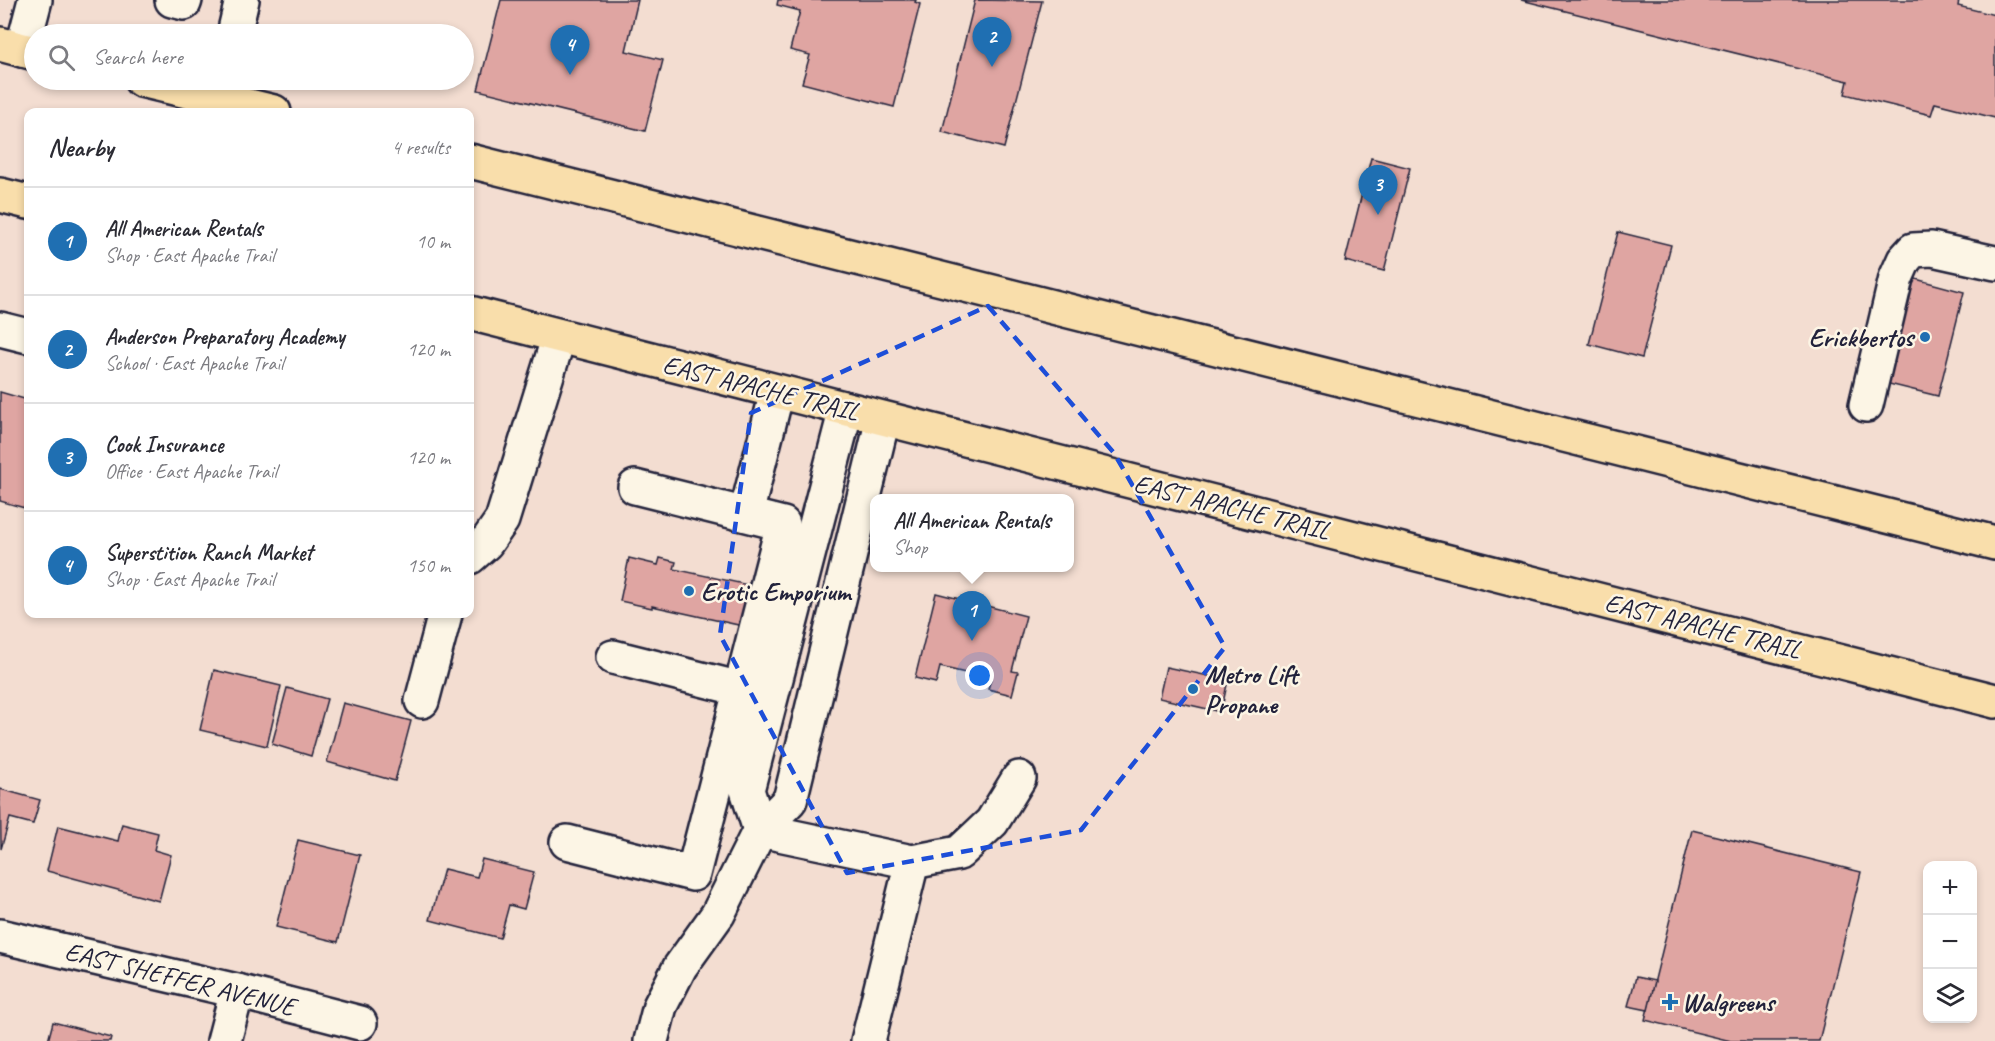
<!DOCTYPE html>
<meta charset="utf-8">
<style>
body{margin:0;font-family:Caveat,sans-serif;background:#f7f7f7;color:#2b2b33}
.controls{position:absolute;right:18px;bottom:18px;display:grid;overflow:hidden;border-radius:12px;box-shadow:0 3px 9px #0003}
.controls button{width:54px;height:54px;display:grid;place-items:center;padding:0;border:0;border-bottom:2px solid #e1e1e2;background:#fff;color:#2b2b33;font:30px sans-serif}
.you{position:absolute;left:980px;top:676px;width:21px;height:21px;margin:-15px;border:4px solid #fff;border-radius:50%;background:#1a73e8;box-shadow:0 0 0 9px #1a73e833}
.badge{display:grid;place-items:center;width:39px;height:39px;border-radius:50%;background:#1f6fb2;color:#fff;font-size:20px;font-weight:700}
.pin{position:absolute;translate:-50% -50px;filter:drop-shadow(0 2px 3px #0008)}
.pin::after{content:'';position:absolute;top:32px;width:21px;height:18px;background:inherit;clip-path:polygon(0 0,100% 0,50% 100%)}
.popup{position:absolute;left:870px;top:494px;width:204px;height:78px;box-sizing:border-box;display:grid;place-content:center;border-radius:12px;background:#fff;filter:drop-shadow(0 2px 4px #0005);font-size:20px;white-space:nowrap;color:#7c7c81}
.popup b{font-size:22px;color:#2b2b33}
.popup::after{content:'';position:absolute;left:50%;top:100%;margin-left:-12px;border:12px solid transparent;border-top-color:#fff}
.list{margin:0;padding:0;list-style:none}
h2{display:flex;justify-content:space-between;align-items:center;height:78px;margin:0;padding:0 24px;font-size:26px}
h2 small{font-size:20px;font-weight:400;color:#7c7c81}
.list li{display:grid;grid-template-columns:39px 1fr auto;gap:18px;align-items:center;box-sizing:border-box;height:108px;padding:0 24px;border-top:2px solid #e1e1e2}
.list b{display:block;font-size:22px;white-space:nowrap}
.list p{margin:0;font-size:20px;white-space:nowrap;color:#7c7c81}
.list em{font-size:20px;font-style:normal;color:#7c7c81}
.icon{flex:none;width:33px;height:33px;fill:none;stroke:currentColor;stroke-width:2;stroke-linecap:round;stroke-linejoin:round}
.map{position:relative;flex:none;width:1995px;height:1041px;overflow:hidden}
.search{position:absolute;background:#fff;box-shadow:0 3px 9px #0003;left:24px;top:24px;width:450px;height:66px;display:flex;align-items:center;gap:15px;box-sizing:border-box;padding:0 21px;border-radius:33px;color:#7c7c81;font-size:22px}
.panel{position:absolute;background:#fff;box-shadow:0 3px 9px #0003;left:24px;top:108px;width:450px;height:510px;border-radius:12px}
.map>svg:first-child{display:block}
</style>
<div class="map">
<svg width="1995" height="1041" viewBox="0 0 1995 1041">
<rect width="100%" height="100%" fill="#f3ddd1"/>
<filter id="ink" filterUnits="userSpaceOnUse"><feTurbulence type="fractalNoise" baseFrequency=".0167" numOctaves="2"/><feDisplacementMap in="SourceGraphic" scale="12" xChannelSelector="R" yChannelSelector="G"/><feConvolveMatrix kernelMatrix="1 2 1 2 8 2 1 2 1" color-interpolation-filters="sRGB"/></filter>
<g filter="url(#ink)">
<g fill="#dfa5a2" stroke="#22223b" stroke-width="1.5">
<polygon points="501,0 638,0 626,51 663,60 645,131 478,90"/>
<polygon points="778,0 916,0 915,2 920,4 894,107 802,83 810,55 790,50 800,11 777,5"/>
<polygon points="975,0 1042,1 1004,148 942,132"/>
<polygon points="1521,0 1959,0 1958,6 1995,15 1995,118 1935,103 1931,115 1845,94 1848,81"/>
<polygon points="1371,158 1410,168 1384,271 1345,261"/>
<polygon points="1618,232 1671,245 1642,358 1589,344"/>
<polygon points="1912,278 1964,292 1938,396 1885,383"/>
<polygon points="0,392 28,400 28,509 0,501"/>
<polygon points="629,558 658,565 660,558 676,562 674,569 753,586 752,628 652,606 652,608 620,601"/>
<polygon points="936,593 1026,616 1012,671 1018,672 1012,695 988,689 991,679 940,667 936,683 915,678"/>
<polygon points="1166,667 1228,680 1221,712 1159,698"/>
<polygon points="214,670 281,686 267,746 200,730"/>
<polygon points="287,688 327,699 311,756 272,744"/>
<polygon points="343,703 411,721 395,781 327,762"/>
<polygon points="0,789 40,800 33,824 10,818 1,849"/>
<polygon points="122,824 158,833 154,850 171,855 159,901 47,871 58,826 118,841"/>
<polygon points="1692,830 1861,872 1819,1041 1731,1041 1645,1020"/>
<polygon points="298,840 360,855 338,942 276,927"/>
<polygon points="482,859 534,872 524,909 509,905 500,938 430,920 444,869 477,877"/>
<polygon points="1636,977 1655,981 1648,1010 1628,1006"/>
<polygon points="53,1022 111,1037 110,1041 48,1041"/>
</g>
<g fill="none" stroke-linecap="round" stroke-linejoin="round">
<defs>
<g id="minor">
<polyline points="172,0 184,3 185,0"/>
<polyline points="234,34 242,0"/>
<polyline points="22,50 35,0"/>
<polyline points="0,329 28,336"/>
<polyline points="1866,405 1896,278 1904,260 1913,250 1932,249 1995,263"/>
<polyline points="746,514 777,392"/>
<polyline points="470,557 486,543 502,520 559,336"/>
<polyline points="613,657 741,689"/>
<polyline points="422,701 445,614"/>
<polyline points="760,830 747,790 846,409"/>
<polyline points="760,830 912,862 868,1041"/>
<polyline points="567,842 693,874 783,524 635,487"/>
<polyline points="912,862 959,853 992,822 1019,778"/>
<polyline points="0,936 237,991 360,1023"/>
<polyline points="224,1041 237,991"/>
<polyline points="651,1041 660,1006 680,967 718,914 760,830 790,800 883,419"/>
</g>
<g id="major">
<polyline points="0,44 34,53"/>
<polyline points="141,80 274,112"/>
<polyline points="470,161 1995,543"/>
<polyline points="0,195 28,202"/>
<polyline points="470,313 1995,701"/>
</g>
</defs>
<use href="#minor" stroke="#22223b" stroke-width="38"/>
<use href="#major" stroke="#22223b" stroke-width="38"/>
<use href="#minor" stroke="#fcf5e5" stroke-width="33"/>
<use href="#major" stroke="#f9deab" stroke-width="33"/>
</g>
</g>
<path fill="none" stroke="#1d4ed8" stroke-width="4.5" stroke-dasharray="12 8" stroke-linejoin="round" d="M988,306l126,147 111,194 -144,183 -234,43 -127,-238 31,-222z"/>
<g fill="#1f6fb2" stroke="#fcf5e5" stroke-width="2">
<circle cx="1925" cy="337" r="6"/>
<circle cx="689" cy="591" r="6"/>
<circle cx="1193" cy="689" r="6"/>
<path d="M1667 993h6v6h6v6h-6v6h-6v-6h-6v-6h6z"/>
</g>
<g text-anchor="middle" dominant-baseline="central" stroke-width="5" stroke-linejoin="round" paint-order="stroke">
<g font-size="26" font-weight="bold" fill="#22223b" stroke="#fcf5e5" text-anchor="start">
<text x="1913" y="337" text-anchor="end">Erickbertos</text>
<text x="701" y="591">Erotic Emporium</text>
<text x="1205" y="674">Metro Lift<tspan x="1205" dy="30">Propane</tspan></text>
<text x="1682" y="1002">Walgreens</text>
</g>
<g font-size="26" fill="#22223b" stroke="#fcf5e5">
<text transform="translate(761 388) rotate(14)">EAST APACHE TRAIL</text>
<text transform="translate(1232 507) rotate(14)">EAST APACHE TRAIL</text>
<text transform="translate(1703 626) rotate(14)">EAST APACHE TRAIL</text>
<text transform="translate(180 979) rotate(14)">EAST SHEFFER AVENUE</text>
</g>
</g>
</svg>
<div class="controls">
<button>+</button>
<button>−</button>
<button><svg class="icon" aria-label="layers" viewBox="0 0 24 24"><path d="M12 4l9 5-9 5-9-5zM3 14l9 5 9-5"/></svg></button>
</div>
<div class="you"></div>
<div class="pin badge" style="left:972px;top:641px">1</div>
<div class="popup"><b>All American Rentals</b>Shop</div>
<div class="pin badge" style="left:992px;top:67px">2</div>
<div class="pin badge" style="left:1378px;top:215px">3</div>
<div class="pin badge" style="left:570px;top:75px">4</div>
<div class="search"><svg class="icon" aria-label="search" viewBox="0 0 24 24"><circle cx="10" cy="10" r="6"/><path d="M15 15l6 6"/></svg>Search here</div>
<section class="panel">
<h2>Nearby<small>4 results</small></h2>
<ul class="list">
<li><span class="badge">1</span><div><b>All American Rentals</b><p>Shop · East Apache Trail</p></div><em>10 m</em></li>
<li><span class="badge">2</span><div><b>Anderson Preparatory Academy</b><p>School · East Apache Trail</p></div><em>120 m</em></li>
<li><span class="badge">3</span><div><b>Cook Insurance</b><p>Office · East Apache Trail</p></div><em>120 m</em></li>
<li><span class="badge">4</span><div><b>Superstition Ranch Market</b><p>Shop · East Apache Trail</p></div><em>150 m</em></li>
</ul>
</section>
</div>
